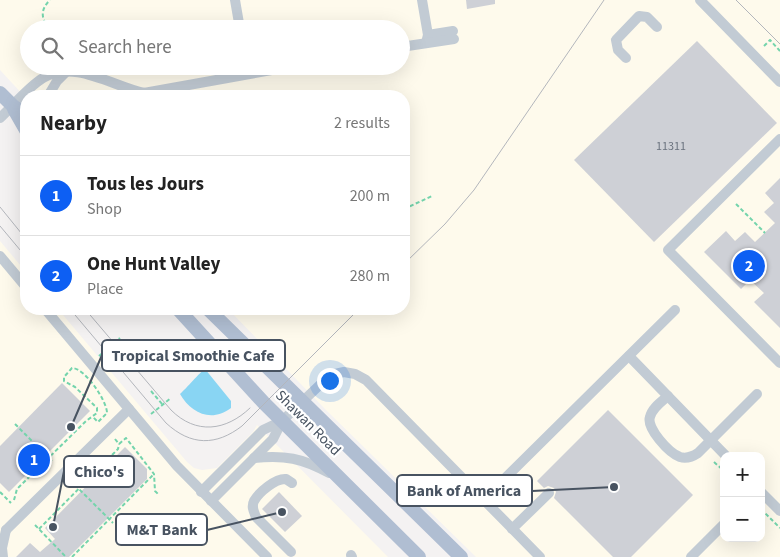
<!DOCTYPE html>
<meta charset="utf-8">
<style>
body{margin:0;font-family:"Source Sans 3",sans-serif;background:#f2f2f2;color:#222}
.controls{position:absolute;right:15px;bottom:15px;display:grid;overflow:hidden;border-radius:10px;box-shadow:0 5px 20px #0002}
.controls button{width:45px;height:45px;display:grid;place-items:center;padding:0;border:0;border-bottom:1px solid #e0e0e0;background:#fff;color:#222;font:25px sans-serif}
.you{position:absolute;left:329px;top:380px;width:18px;height:18px;margin:-12px;border:4px solid #fff;border-radius:50%;background:#1a73e8;box-shadow:0 0 0 8px #1a73e833}
.badge{display:grid;place-items:center;width:32px;height:32px;border-radius:50%;background:#0d5ff3;color:#fff;font-size:16px;font-weight:700}
.pin{position:absolute;translate:-50% -50%;border:2px solid #fff;box-shadow:0 1px 5px #0006}
.list{margin:0;padding:0;list-style:none}
h2{display:flex;justify-content:space-between;align-items:center;height:65px;margin:0;padding:0 20px;font-size:21px}
h2 small{font-size:16px;font-weight:400;color:#767676}
.list li{display:grid;grid-template-columns:32px 1fr auto;gap:15px;align-items:center;box-sizing:border-box;height:80px;padding:0 20px;border-top:1px solid #e0e0e0}
.list b{display:block;font-size:19px;white-space:nowrap}
.list p{margin:0;font-size:16px;white-space:nowrap;color:#767676}
.list em{font-size:16px;font-style:normal;color:#767676}
.icon{flex:none;width:28px;height:28px;fill:none;stroke:currentColor;stroke-width:2;stroke-linecap:round;stroke-linejoin:round}
.map{position:relative;flex:none;width:780px;height:557px;overflow:hidden}
.search{position:absolute;background:#fff;box-shadow:0 5px 20px #0002;left:20px;top:20px;width:390px;height:55px;display:flex;align-items:center;gap:12px;box-sizing:border-box;padding:0 18px;border-radius:28px;color:#767676;font-size:19px}
.panel{position:absolute;background:#fff;box-shadow:0 5px 20px #0002;left:20px;top:90px;width:390px;height:225px;border-radius:20px}
.map>svg:first-child{display:block}
</style>
<div class="map">
<svg width="780" height="557" viewBox="0 0 780 557">
<rect width="100%" height="100%" fill="#f4f2f2"/>
<g fill="#fefaec" fill-rule="evenodd">
<path d="M0,0h780v557h-304l-150,-147 -98,-101h176v-213h-378v2l-26,-28zM29,29h372v37h-372zM724,456h37v82h-37z"/>
<polygon points="0,241 26,272 26,309 58,309 187,462 194,468 202,470 217,468 253,432 257,425 388,557 0,557"/>
</g>
<path fill="#89d5f3" d="M205,369l26,32v7c-20,15 -40,5 -51,-14 6,-5 20,-22 25,-25z"/>
<g fill="#ced0d6">
<polygon points="466,0 495,0 495,4 467,9"/>
<polygon points="697,41 777,123 654,242 574,160"/>
<polygon points="780,178 780,328 754,302 764,293 750,280 741,289 704,252 726,231 735,241 745,232 755,242 775,223 764,212 774,203 765,193"/>
<polygon points="62,383 90,411 9,492 0,483 0,446"/>
<polygon points="608,410 693,495 631,557 613,557 554,498 556,492 554,488 548,486 544,488 537,481"/>
<polygon points="125,447 147,469 147,479 69,557 16,557 30,543 40,552 55,539 45,528"/>
<polygon points="279,492 302,516 285,532 262,509"/>
</g>
<g fill="none" stroke-linecap="round" stroke-linejoin="round">
<g stroke="#74d4ac" stroke-width="2" stroke-dasharray="4 2.5" stroke-linecap="butt">
<path d="M49,29c-8,-11 -9,-19 1,-29"/>
<polyline points="764,46 770,40 780,51"/>
<polyline points="736,204 765,233"/>
<polyline points="404,209 432,196"/>
<polyline points="99,356 120,338"/>
<polyline points="151,391 162,404"/>
<polyline points="151,414 171,398"/>
<polyline points="15,424 52,461"/>
<polyline points="115,439 119,444 126,438 154,474 155,491 159,495"/>
<polyline points="714,462 724,471"/>
<polyline points="75,485 113,523"/>
<polyline points="0,492 11,503"/>
<path d="M14,500l3,-11 69,-68 11,-8v-5l-22,-21 -11,-6v-4l8,-9c13,0 35,33 35,45l-9,9 -5,-5"/>
<polyline points="761,509 780,528"/>
<polyline points="35,525 66,557"/>
<polyline points="39,529 118,449 119,444"/>
<polyline points="72,557 154,474"/>
</g>
<g stroke="#c2cbd4" stroke-width="10">
<polyline points="235,0 240,29"/>
<polyline points="422,0 428,35 426,43"/>
<polyline points="700,0 780,82"/>
<polyline points="428,35 453,31"/>
<polyline points="401,47 454,39"/>
<polyline points="626,58 618,50 616,40 639,16 647,17 657,27"/>
<polyline points="48,96 57,81 67,71"/>
<path d="M0,118c13,-12 28,-31 43,-40 31,-19 69,8 101,15l150,-27"/>
<polyline points="780,139 668,250 780,363"/>
<polyline points="0,256 26,287"/>
<polyline points="45,309 177,466 267,557"/>
<polyline points="629,356 726,456"/>
<path d="M668,396c-7,6 -16,12 -18,21 -4,11 19,36 30,40 7,2 12,0 18,-4l59,-59"/>
<path d="M254,458c31,-3 48,0 75,15"/>
<polyline points="201,492 263,430 282,421"/>
<polyline points="761,492 780,511"/>
<polyline points="484,499 675,310"/>
<polyline points="211,501 273,439 282,421 326,379 335,374 344,372 355,374 366,380 540,557"/>
<polyline points="512,529 549,493"/>
<polyline points="6,530 129,409"/>
<path d="M291,552l-35,-35c-2,-5 -5,-10 -2,-16 5,-9 22,-23 32,-22l6,4"/>
<polyline points="351,555 352,557"/>
<polyline points="3,557 2,548 6,530"/>
<polyline points="691,557 724,524"/>
</g>
<g stroke="#b0bed2" stroke-width="14">
<polyline points="0,93 13,106 26,115"/>
<polyline points="14,109 26,130"/>
<polyline points="178,309 264,403 419,557"/>
<polyline points="208,309 461,557"/>
</g>
<g stroke="#b3b6bc" stroke-width="1">
<polyline points="736,0 780,44"/>
<polyline points="0,207 26,239"/>
<polyline points="0,226 26,257"/>
<polyline points="404,264 445,224 474,190 604,0"/>
<path d="M70,309l96,114c25,23 50,23 76,3l117,-117"/>
<path d="M85,309l86,101c25,25 55,21 79,-2"/>
</g>
</g>
<g text-anchor="middle" dominant-baseline="central" stroke-width="4.5" stroke-linejoin="round" paint-order="stroke">
<g font-size="12" fill="#6a727e">
<text x="671" y="146">11311</text>
</g>
<g font-size="15" fill="#485361" stroke="#fff">
<text transform="translate(308 423) rotate(45)">Shawan Road</text>
</g>
</g>
<path fill="none" stroke="#485361" stroke-width="2" d="M71 427L102 355M53 527L64 471M614 487L532 491M282 512L207 530"/>
<g fill="#485361" stroke="#fff" stroke-width="2">
<circle cx="71" cy="427" r="5"/>
<circle cx="53" cy="527" r="5"/>
<circle cx="614" cy="487" r="5"/>
<circle cx="282" cy="512" r="5"/>
</g>
<g fill="#fff" stroke="#485361" stroke-width="2">
<rect x="102" y="340" width="183" height="31" rx="5"/>
<rect x="64" y="456" width="70" height="31" rx="5"/>
<rect x="397" y="475" width="135" height="31" rx="5"/>
<rect x="116" y="514" width="91" height="31" rx="5"/>
</g>
<g font-size="16" text-anchor="middle" font-weight="bold" fill="#485361">
<text x="193" y="361">Tropical Smoothie Cafe</text>
<text x="99" y="477">Chico's</text>
<text x="464" y="496">Bank of America</text>
<text x="162" y="535">M&amp;T Bank</text>
</g>
</svg>
<div class="controls">
<button>+</button>
<button>−</button>
</div>
<div class="you"></div>
<div class="pin badge" style="left:34px;top:460px">1</div>
<div class="pin badge" style="left:749px;top:266px">2</div>
<div class="search"><svg class="icon" aria-label="search" viewBox="0 0 24 24"><circle cx="10" cy="10" r="6"/><path d="M15 15l6 6"/></svg>Search here</div>
<section class="panel">
<h2>Nearby<small>2 results</small></h2>
<ul class="list">
<li><span class="badge">1</span><div><b>Tous les Jours</b><p>Shop</p></div><em>200 m</em></li>
<li><span class="badge">2</span><div><b>One Hunt Valley</b><p>Place</p></div><em>280 m</em></li>
</ul>
</section>
</div>
